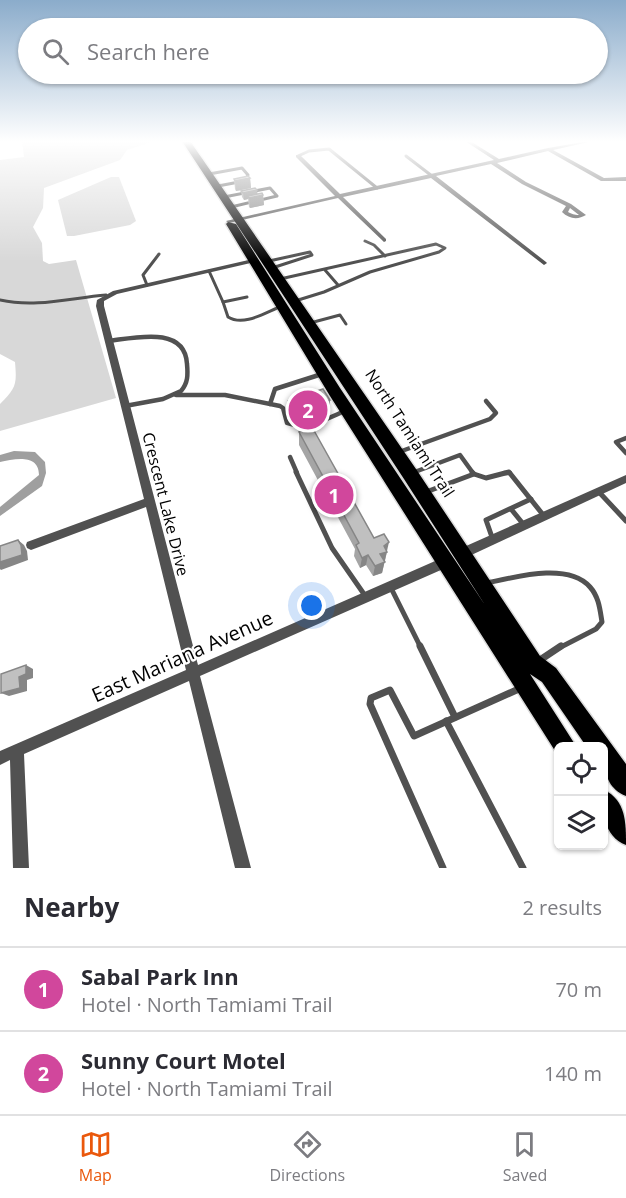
<!DOCTYPE html>
<meta charset="utf-8">
<style>
body{margin:0;font-family:"Open Sans",sans-serif;background:#f2f2f3;color:#2b2b33}
.controls{position:absolute;right:18px;bottom:18px;display:grid;overflow:hidden;border-radius:9px;box-shadow:0 2px 4px #0004}
.controls button{width:54px;height:54px;display:grid;place-items:center;padding:0;border:0;border-bottom:2px solid #e1e1e2;background:#fff;color:#2b2b33;font:30px sans-serif}
.you{position:absolute;left:312px;top:606px;width:21px;height:21px;margin:-15px;border:4px solid #fff;border-radius:50%;background:#1a73e8;box-shadow:0 0 0 9px #1a73e833}
.badge{display:grid;place-items:center;width:39px;height:39px;border-radius:50%;background:#ea580c;color:#fff;font-size:20px;font-weight:700}
.pin{position:absolute;translate:-50% -50%;border:3px solid #fff;box-shadow:0 2px 6px #0006}
.list{margin:0;padding:0;list-style:none}
h2{display:flex;justify-content:space-between;align-items:center;height:78px;margin:0;padding:0 24px;font-size:26px}
h2 small{font-size:20px;font-weight:400;color:#7c7c81}
.list li{display:grid;grid-template-columns:39px 1fr auto;gap:18px;align-items:center;box-sizing:border-box;height:84px;padding:0 24px;border-top:2px solid #e1e1e2}
.list b{display:block;font-size:22px;white-space:nowrap}
.list p{margin:0;font-size:20px;white-space:nowrap;color:#7c7c81}
.list em{font-size:20px;font-style:normal;color:#7c7c81}
.icon{flex:none;width:33px;height:33px;fill:none;stroke:currentColor;stroke-width:2;stroke-linecap:round;stroke-linejoin:round}
.map{position:relative;flex:none;width:626px;height:868px;overflow:hidden}
.search{position:absolute;background:#fff;box-shadow:0 2px 4px #0004;left:18px;right:18px;top:18px;height:66px;display:flex;align-items:center;gap:15px;box-sizing:border-box;padding:0 21px;border-radius:33px;color:#7c7c81;font-size:22px}
.sheet{height:246px;background:#fff}
nav{display:flex;justify-content:space-around;align-items:center;box-sizing:border-box;height:84px;border-top:2px solid #e1e1e2;background:#fff;font-size:16px;color:#7c7c81}
nav a{display:grid;justify-items:center;gap:3px}
nav .on{color:#ea580c}
.map>svg:first-child{display:block}
</style>
<div class="map">
<svg width="626" height="868" viewBox="0 0 626 868">
<rect width="100%" height="100%" fill="#fff"/>
<g fill="#d8d8d8">
<path d="M22,141h132l-27,9 -7,10 -76,28 -1,20 -10,19 9,16 1,18 6,3 27,-4 40,138 -116,33v-27c16,-16 17,-19 15,-42l-15,-8v-194l24,-3z"/>
<polygon points="111,177 119,177 136,221 130,225 74,236 67,236 58,200"/>
</g>
<path fill="#9f9f9f" d="M14,451l21,1 10,10 1,11 -4,13 -42,30v-9l39,-32c0,-22 -25,-16 -39,-13v-7z"/>
<g fill="none" stroke-linecap="round" stroke-linejoin="round">
<defs>
<g id="primary">
<path d="M182,141h8l226,328 124,187 16,12 70,96v32c-22,-9 -22,-29 -22,-50h-18l-44,-64 -12,-8 46,72h-18l-1,8 -227,-358 -104,-172 2,-2 8,2 104,164 145,217 -81,-126z"/>
<path d="M604,790c22,10 22,33 22,55 -23,-9 -24,-34 -22,-55z"/>
</g>
</defs>
<use href="#primary" stroke="#dbdbdb" stroke-width="3"/>
<g stroke="#515151" stroke-width="3">
<polyline points="298,156 309,151 329,149 377,188"/>
<polyline points="406,156 432,176"/>
<polyline points="209,174 242,168 248,175 246,179"/>
<polyline points="218,186 239,182"/>
<polyline points="224,197 270,188 277,196 231,207"/>
<polyline points="365,241 374,245 385,256"/>
<polyline points="269,261 310,252 312,255 272,268"/>
<polyline points="325,270 338,285"/>
<polyline points="209,271 223,302"/>
<polyline points="280,279 436,244 445,248 439,252 370,272 324,292 295,301"/>
<polyline points="147,285 143,275 159,254"/>
<path d="M247,297l-24,5 5,15c16,10 38,-5 54,-11"/>
<path d="M0,300c36,8 70,-2 106,-5"/>
<polyline points="310,323 340,315 346,324"/>
</g>
<g stroke="#515151" stroke-width="4.5">
<path d="M108,341c26,-3 77,-16 79,23 1,11 1,19 -6,27l-18,8 -38,7"/>
<path d="M176,395h49l55,11 3,2 4,15c21,8 38,-4 58,-12"/>
<polyline points="270,404 275,389 322,374"/>
<polyline points="626,438 616,442 626,453"/>
<polyline points="399,452 490,419 496,413 486,401"/>
<polyline points="290,457 297,473"/>
<polyline points="412,473 460,455 473,473"/>
<polyline points="504,473 510,473"/>
</g>
<g stroke="#515151" stroke-width="5">
<polyline points="296,472 332,548 366,597"/>
<polyline points="412,473 415,472"/>
<polyline points="474,474 486,478 509,472 544,516"/>
<polyline points="598,491 626,521"/>
<polyline points="426,492 474,474 472,472"/>
<polyline points="511,509 524,525"/>
<polyline points="493,540 486,520 531,499"/>
<path d="M487,583c28,-6 81,-21 103,4 9,10 10,23 12,35l-6,7 -37,19"/>
<polyline points="390,586 421,648"/>
</g>
<g stroke="#515151" stroke-width="7">
<polyline points="420,646 455,717"/>
<polyline points="540,660 561,646"/>
<polyline points="446,721 523,868"/>
<polyline points="443,868 370,704 371,698 390,690 414,736 521,688"/>
</g>
<g fill="#515151" fill-rule="evenodd">
<path d="M465,141h5l29,18 49,-11 41,-7v1l-36,8 51,28 22,-1v4h-25l-53,-30 -51,12 29,19 45,22 15,11c-8,5 -17,4 -24,-3l4,-6 -44,-22 -31,-20 -55,12 110,86 1,1 -3,2 -113,-87 -88,19 43,42v2l-2,1 -46,-44 -109,25 -3,-2 109,-25 -39,-39v-2h4l40,39 154,-34zM570,208l9,7c-5,0 -7,-1 -11,-3z"/>
<polygon points="253,259 256,261 255,262 117,294 104,301 104,306 198,665 442,558 446,557 450,558 451,562 450,566 200,676 251,868 235,868 189,681 24,754 29,868 13,868 10,760 0,765 0,751 186,670 146,507 31,550 27,548 26,545 27,542 144,499 96,306 97,300 113,291"/>
<polygon points="626,475 626,483 465,558 461,559 457,558 456,554 457,550"/>
</g>
<use href="#primary" fill="#000" fill-rule="evenodd"/>
</g>
<g fill="#a5a5a5">
<polygon points="250,178 251,188 236,191 235,189 234,179"/>
<polygon points="257,190 257,194 263,195 264,205 250,208 249,207 248,199 244,200 242,197 241,191"/>
<polygon points="288,401 329,410 296,421 292,420 288,411"/>
<polygon points="299,432 374,538 387,552 382,573 373,576 366,565 360,568 354,556 355,549 299,445"/>
</g>
<g fill="#868686">
<polygon points="250,178 251,188 236,191 235,181"/>
<polygon points="257,190 258,196 263,195 264,205 250,208 249,198 248,196 248,199 244,200 243,193"/>
<polygon points="330,400 329,410 296,421 295,410"/>
<polygon points="18,540 24,545 27,551 28,560 1,570 0,569 0,562"/>
<polygon points="389,542 382,573 373,576 375,566 384,546"/>
<polygon points="368,555 366,565 360,568 362,558"/>
<polygon points="26,665 33,669 33,678 27,680 27,691 9,696 1,693 19,677"/>
</g>
<g fill="#c0c0c0" stroke="#868686" stroke-width="1.5">
<polygon points="248,176 250,178 235,181 234,179"/>
<polygon points="255,188 257,190 243,193 241,191"/>
<polygon points="262,193 263,195 249,198 248,196"/>
<polygon points="323,389 330,400 295,410 291,409 288,401"/>
<polygon points="312,427 374,538 384,534 389,542 384,546 387,552 380,554 385,562 375,566 368,555 362,558 356,545 359,543 299,432"/>
<polygon points="18,540 21,545 22,555 0,562 0,546"/>
<polygon points="26,665 26,674 19,677 20,688 1,693 1,674"/>
</g>
<linearGradient id="sky" x2="0" y2="1"><stop stop-color="#8baccb"/><stop offset="0.54" stop-color="#fff"/><stop offset="1" stop-color="#fff" stop-opacity="0"/></linearGradient>
<rect width="626" height="262" fill="url(#sky)"/>
<g text-anchor="middle" dominant-baseline="central" stroke-width="4.5" stroke-linejoin="round" paint-order="stroke">
<g font-size="16" fill="#000" stroke="#fff">
<text transform="translate(410 433) rotate(57)">North Tamiami Trail</text>
<text transform="translate(166 504) rotate(76)">Crescent Lake Drive</text>
</g>
<g font-size="20" fill="#000" stroke="#fff">
<text transform="translate(182 656) rotate(-24)">East Mariana Avenue</text>
</g>
</g>
</svg>
<div class="controls">
<button><svg class="icon" aria-label="locate" viewBox="0 0 24 24"><circle cx="12" cy="12" r="6"/><path d="M12 2v4M12 18v4M2 12h4M18 12h4"/></svg></button>
<button><svg class="icon" aria-label="layers" viewBox="0 0 24 24"><path d="M12 4l9 5-9 5-9-5zM3 14l9 5 9-5"/></svg></button>
</div>
<div class="you"></div>
<div class="pin badge" style="left:334px;top:495px;background:#d1479c">1</div>
<div class="pin badge" style="left:308px;top:410px;background:#d1479c">2</div>
<div class="search"><svg class="icon" aria-label="search" viewBox="0 0 24 24"><circle cx="10" cy="10" r="6"/><path d="M15 15l6 6"/></svg>Search here</div>
</div>
<section class="sheet">
<h2>Nearby<small>2 results</small></h2>
<ul class="list">
<li><span class="badge" style="background:#d1479c">1</span><div><b>Sabal Park Inn</b><p>Hotel · North Tamiami Trail</p></div><em>70 m</em></li>
<li><span class="badge" style="background:#d1479c">2</span><div><b>Sunny Court Motel</b><p>Hotel · North Tamiami Trail</p></div><em>140 m</em></li>
</ul>
</section>
<nav>
<a class="on"><svg class="icon" aria-label="map" viewBox="0 0 24 24"><path d="M3 6l6-2 6 2 6-2v14l-6 2-6-2-6 2zM9 4v14M15 6v14"/></svg>Map</a>
<a><svg class="icon" aria-label="directions" viewBox="0 0 24 24"><path d="M12 3l9 9-9 9-9-9zM9 14v-3h6M13 9l2 2-2 2"/></svg>Directions</a>
<a><svg class="icon" aria-label="saved" viewBox="0 0 24 24"><path d="M7 4h10v16l-5-4-5 4z"/></svg>Saved</a>
</nav>
